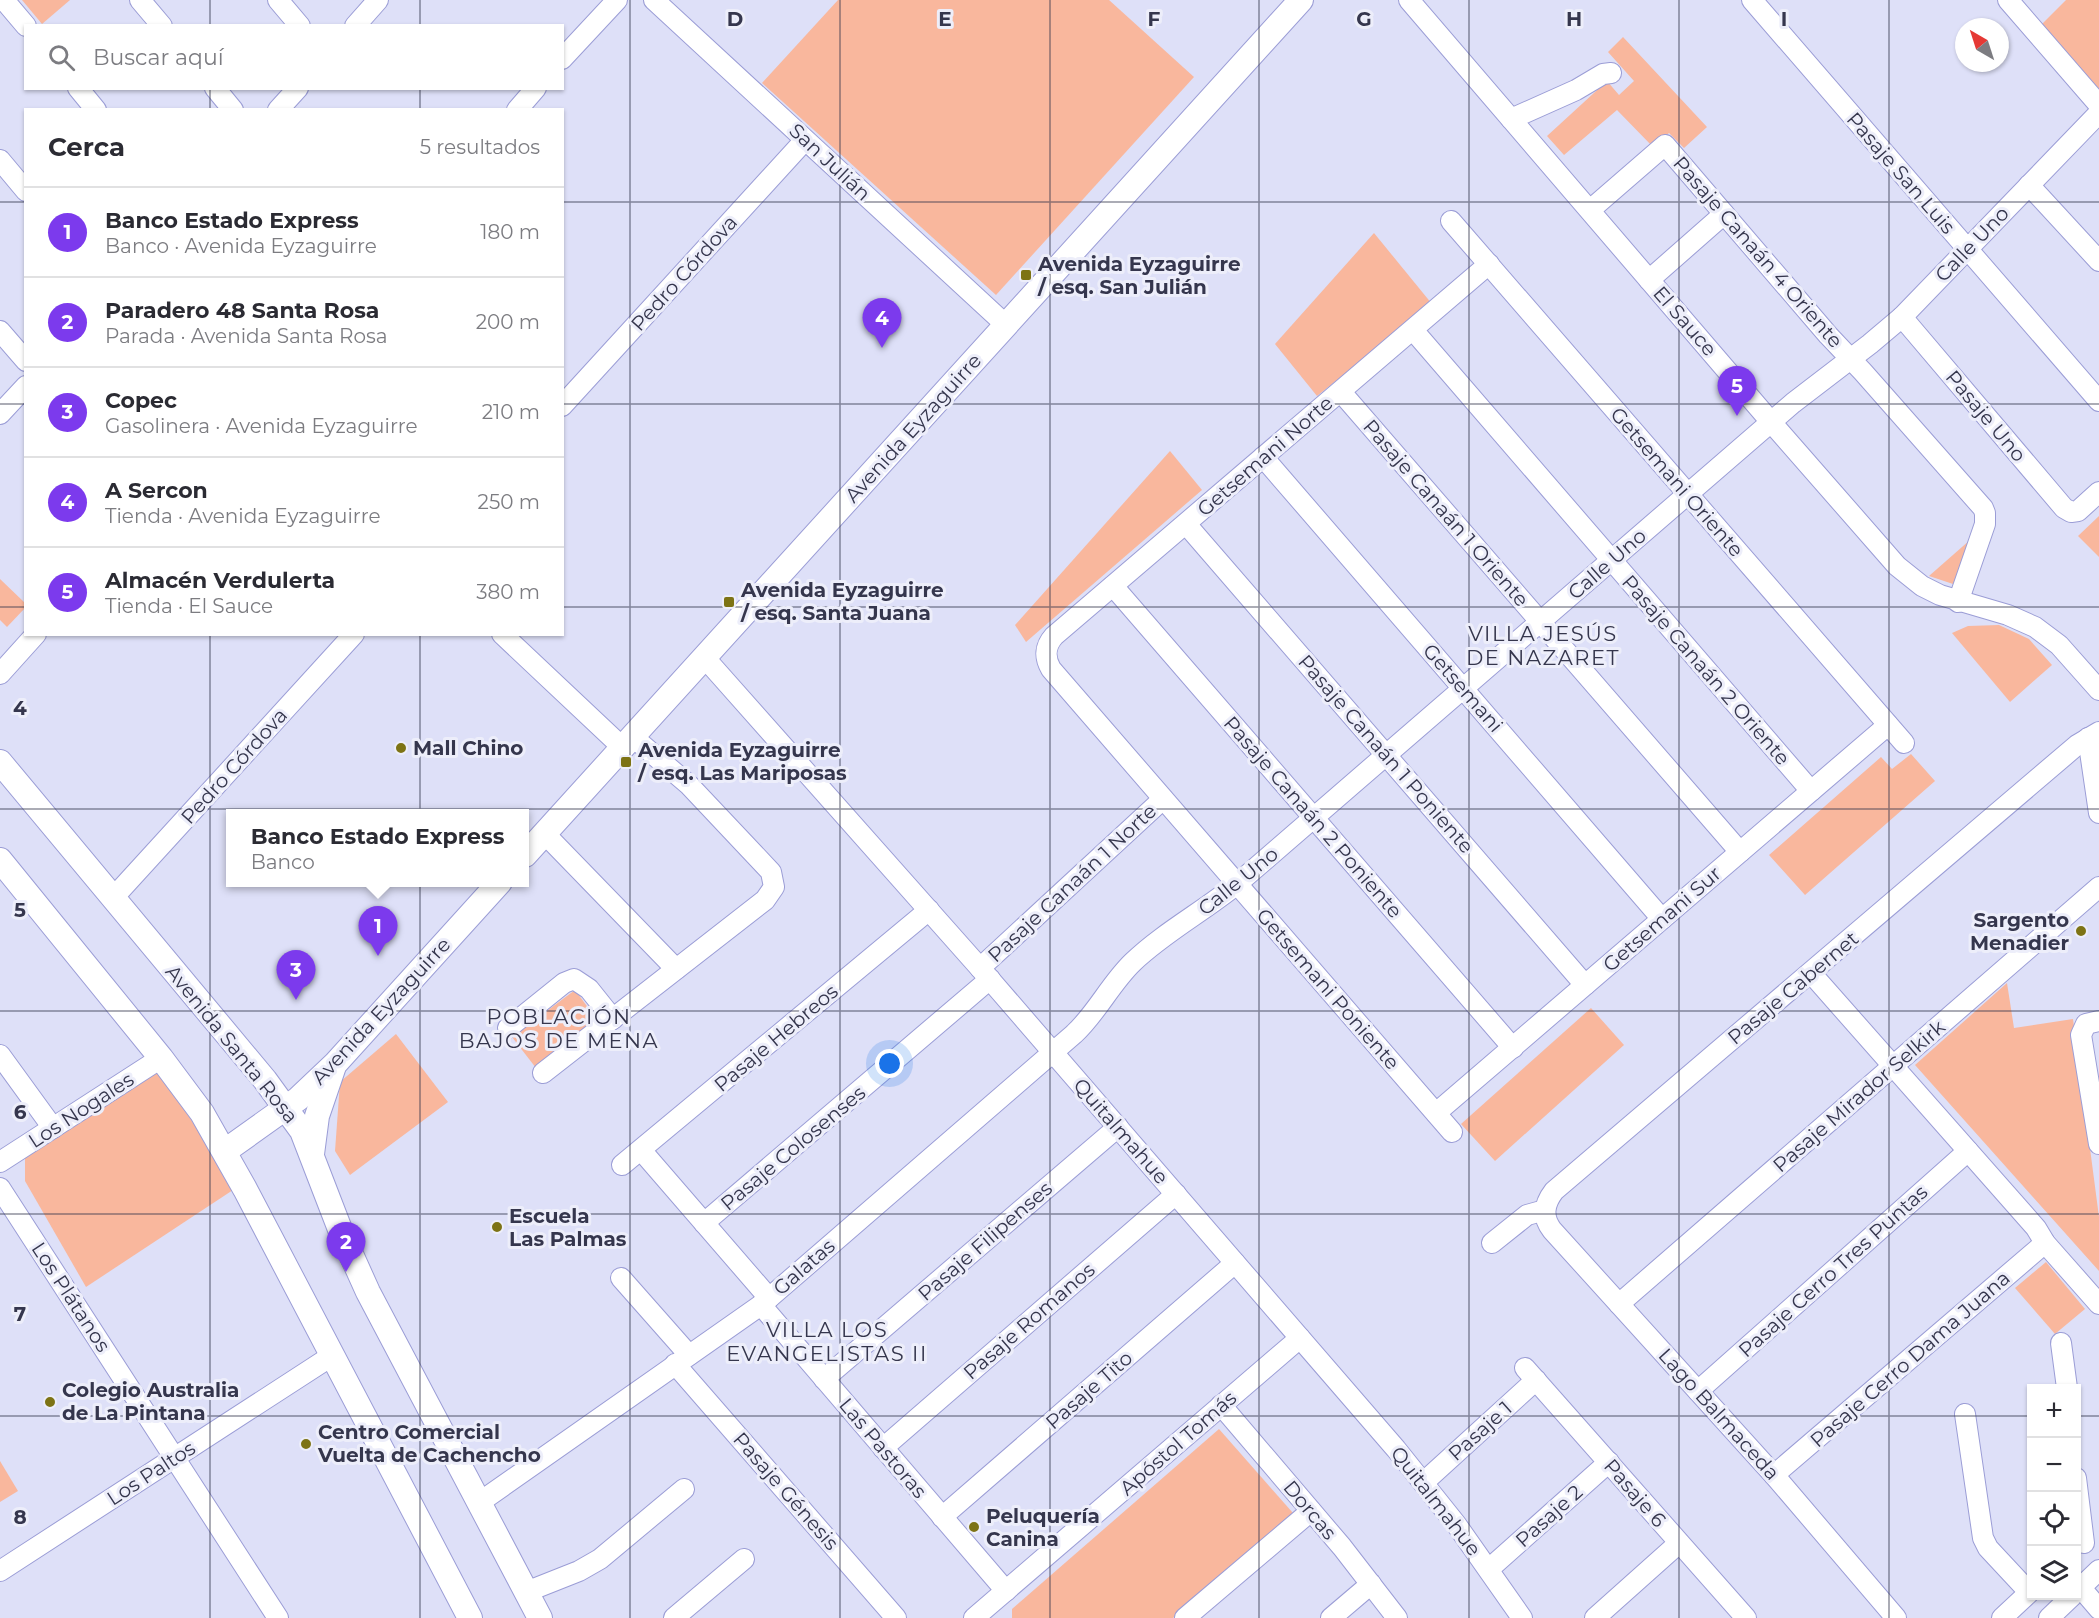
<!DOCTYPE html>
<html lang="es">
<meta charset="utf-8">
<style>
body{margin:0;font-family:Montserrat,sans-serif;background:#f2f2f3;color:#2b2b33}
.controls{position:absolute;right:18px;bottom:18px;display:grid;overflow:hidden;border-radius:0px;box-shadow:0 2px 4px #0004}
.controls button{width:54px;height:54px;display:grid;place-items:center;padding:0;border:0;border-bottom:2px solid #e1e1e2;background:#fff;color:#2b2b33;font:30px sans-serif}
.compass{position:absolute;left:1955px;top:18px;width:54px;height:54px;border-radius:50%;background:#fff;box-shadow:0 2px 4px #0004;rotate:321deg}
.you{position:absolute;left:890px;top:1064px;width:21px;height:21px;margin:-15px;border:4px solid #fff;border-radius:50%;background:#1a73e8;box-shadow:0 0 0 9px #1a73e833}
.badge{display:grid;place-items:center;width:39px;height:39px;border-radius:50%;background:#7c3aed;color:#fff;font-size:20px;font-weight:700}
.pin{position:absolute;translate:-50% -50px;filter:drop-shadow(0 2px 3px #0008)}
.pin::after{content:'';position:absolute;top:32px;width:21px;height:18px;background:inherit;clip-path:polygon(0 0,100% 0,50% 100%)}
.popup{position:absolute;left:226px;top:809px;width:303px;height:78px;box-sizing:border-box;display:grid;place-content:center;border-radius:0px;background:#fff;filter:drop-shadow(0 2px 4px #0005);font-size:20px;white-space:nowrap;color:#7c7c81}
.popup b{font-size:22px;color:#2b2b33}
.popup::after{content:'';position:absolute;left:50%;top:100%;margin-left:-12px;border:12px solid transparent;border-top-color:#fff}
.list{margin:0;padding:0;list-style:none}
h2{display:flex;justify-content:space-between;align-items:center;height:78px;margin:0;padding:0 24px;font-size:26px}
h2 small{font-size:20px;font-weight:400;color:#7c7c81}
.list li{display:grid;grid-template-columns:39px 1fr auto;gap:18px;align-items:center;box-sizing:border-box;height:90px;padding:0 24px;border-top:2px solid #e1e1e2}
.list b{display:block;font-size:22px;white-space:nowrap}
.list p{margin:0;font-size:20px;white-space:nowrap;color:#7c7c81}
.list em{font-size:20px;font-style:normal;color:#7c7c81}
.icon{flex:none;width:33px;height:33px;fill:none;stroke:currentColor;stroke-width:2;stroke-linecap:round;stroke-linejoin:round}
.map{position:relative;flex:none;width:2099px;height:1618px;overflow:hidden}
.search{position:absolute;background:#fff;box-shadow:0 2px 4px #0004;left:24px;top:24px;width:540px;height:66px;display:flex;align-items:center;gap:15px;box-sizing:border-box;padding:0 21px;border-radius:0px;color:#7c7c81;font-size:22px}
.panel{position:absolute;background:#fff;box-shadow:0 2px 4px #0004;left:24px;top:108px;width:540px;height:528px;border-radius:0px}
.map>svg:first-child{display:block}
</style>
<div class="map">
<svg width="2099" height="1618" viewBox="0 0 2099 1618">
<rect width="100%" height="100%" fill="#dee0f8"/>
<g fill="#f9b79d">
<polygon points="22,0 70,0 42,24"/>
<polygon points="838,0 1109,0 1194,77 996,295 762,83"/>
<polygon points="2066,0 2099,0 2099,91 2042,24"/>
<polygon points="1623,37 1707,127 1684,148 1669,133 1653,147 1617,110 1564,155 1547,136 1607,81 1619,95 1634,81 1608,52"/>
<polygon points="1374,233 1432,304 1317,396 1275,344"/>
<polygon points="1170,451 1202,490 1026,642 1015,625"/>
<polygon points="2099,516 2099,557 2078,536"/>
<polygon points="1970,540 1956,585 1929,576"/>
<polygon points="0,579 25,603 25,608 7,627 0,620"/>
<polygon points="1999,625 2029,639 2052,665 2010,702 1952,633 1968,626"/>
<polygon points="1911,754 1935,781 1805,895 1769,855 1881,757 1892,769"/>
<polygon points="2007,983 2014,1028 2073,1019 2099,1217 2099,1271 1915,1065"/>
<polygon points="575,990 598,1021 536,1068 512,1037"/>
<polygon points="1591,1008 1624,1045 1495,1161 1461,1124"/>
<polygon points="396,1034 448,1102 350,1175 335,1151 340,1082"/>
<polygon points="147,1070 159,1071 236,1188 86,1287 25,1181 25,1158"/>
<polygon points="2046,1262 2085,1309 2055,1334 2015,1288"/>
<polygon points="1219,1429 1293,1513 1173,1618 1012,1618 1012,1609"/>
<polygon points="0,1461 18,1491 0,1502"/>
</g>
<g fill="none" stroke-linecap="round" stroke-linejoin="round">
<defs>
<g id="minor">
<polyline points="4,0 26,26"/>
<polyline points="140,0 162,26"/>
<polyline points="278,0 300,26"/>
<polyline points="654,0 1006,325"/>
<polyline points="1409,0 1771,422 1897,566 1922,586 1940,595 2008,615 2035,627 2059,645 2099,690"/>
<polyline points="1752,0 2099,401"/>
<polyline points="2008,0 2099,105"/>
<polyline points="355,26 378,0"/>
<polyline points="562,59 617,0"/>
<polyline points="78,88 96,110"/>
<polyline points="215,88 233,110"/>
<polyline points="278,110 298,88"/>
<polyline points="517,110 536,88"/>
<polyline points="1511,119 1576,90 1603,74 1611,73"/>
<polyline points="0,160 26,191"/>
<polyline points="2029,185 2099,261"/>
<polyline points="1590,210 1665,145 1828,335 1863,372 1983,508 1985,513 1985,524 1958,602"/>
<polyline points="1451,221 1904,743"/>
<polyline points="1649,280 1724,214"/>
<polyline points="1902,317 2064,508 2071,512 2078,511 2099,492"/>
<polyline points="1413,330 1811,791"/>
<polyline points="0,331 26,361"/>
<polyline points="1341,392 1740,852"/>
<polyline points="562,406 805,140"/>
<polyline points="0,414 26,386"/>
<polyline points="1263,457 1662,919"/>
<polyline points="1186,524 1585,985"/>
<polyline points="1113,586 1513,1048"/>
<polyline points="502,634 622,747"/>
<polyline points="704,657 980,968 1396,1449 1456,1524 1522,1618"/>
<polyline points="0,674 36,634"/>
<polyline points="2088,738 2099,813"/>
<polyline points="544,833 676,969"/>
<polyline points="113,898 354,634"/>
<polyline points="980,968 1163,799"/>
<polyline points="1811,973 2036,1228 2045,1243 2099,1304"/>
<polyline points="2099,1021 2086,1024 2081,1035 2099,1144"/>
<polyline points="508,1028 564,983 574,979 589,989 613,1019"/>
<polyline points="0,1055 53,1128"/>
<polyline points="543,1073 765,900 774,887 771,872 689,785 633,737"/>
<polyline points="1436,1113 1888,725"/>
<path d="M1452,1132l-401,-463c-7,-12 -6,-23 3,-33l435,-372"/>
<polyline points="641,1150 769,1298"/>
<polyline points="0,1162 161,1058"/>
<polyline points="622,1165 929,910"/>
<polyline points="0,1188 278,1618"/>
<polyline points="704,1223 990,979"/>
<polyline points="1492,1243 1527,1215 1545,1210"/>
<polyline points="621,1278 689,1355"/>
<polyline points="1619,1304 2099,887"/>
<polyline points="761,1305 1006,1591"/>
<polyline points="2061,1343 2067,1388"/>
<polyline points="675,1364 896,1618"/>
<polyline points="1525,1368 1746,1618"/>
<polyline points="824,1379 1118,1127"/>
<polyline points="1698,1391 1968,1151"/>
<polyline points="1221,1405 1342,1547 1397,1618"/>
<polyline points="1965,1414 1983,1538 1988,1548 2029,1592"/>
<polyline points="883,1448 1176,1194"/>
<polyline points="1774,1475 2045,1243"/>
<polyline points="2076,1478 2084,1543"/>
<polyline points="1424,1482 1536,1380"/>
<path d="M480,1502l281,-197 313,-271c23,-21 36,-50 59,-72 30,-29 71,-51 104,-78l556,-481 77,-59 32,-27 197,-204"/>
<polyline points="942,1517 1235,1263"/>
<polyline points="1489,1569 1609,1462"/>
<polyline points="0,1571 333,1355"/>
<polyline points="2081,1588 2099,1609"/>
<polyline points="526,1592 579,1571 600,1559 684,1489"/>
<polyline points="2076,1592 2099,1570"/>
<polyline points="674,1618 744,1559"/>
<polyline points="974,1618 1300,1338"/>
<polyline points="1185,1618 1311,1511"/>
<polyline points="1331,1618 1371,1584"/>
<polyline points="1595,1618 1679,1543"/>
<path d="M1896,1618l-122,-143 -222,-245c-10,-13 -8,-26 2,-39l523,-446 22,-13"/>
<polyline points="2002,1618 2032,1590"/>
<polyline points="2049,1618 2072,1596"/>
</g>
<g id="major">
<polyline points="0,762 265,1080 302,1131 341,1232 368,1292 540,1618"/>
<polyline points="525,855 1301,0"/>
<polyline points="0,860 161,1058 202,1113 245,1189 470,1618"/>
<polyline points="225,1151 298,1099 335,1064 500,882"/>
<polyline points="312,1154 317,1116 333,1069"/>
</g>
</defs>
<use href="#minor" stroke="#9b9dd6" stroke-width="22"/>
<use href="#major" stroke="#9b9dd6" stroke-width="26"/>
<use href="#minor" stroke="#fff" stroke-width="20"/>
<use href="#major" stroke="#fff" stroke-width="24"/>
</g>
<path fill="none" stroke="#35364d" stroke-width="1.5" stroke-opacity="0.55" d="M210,0v26M420,0v26M630,0v1618M840,0v1618M1050,0v1618M1259,0v1618M1469,0v1618M1679,0v1618M1889,0v1618M210,88v22M420,88v22M0,202h26M562,202h1537M0,404h26M562,404h1537M0,607h26M562,607h1537M210,634v984M420,634v984M0,809h2099M0,1011h2099M0,1214h2099M0,1416h2032M2076,1416h23"/>
<g fill="#7d7315" stroke="#edeefa" stroke-width="2">
<rect x="1020" y="269" width="12" height="12" rx="3"/>
<rect x="723" y="596" width="12" height="12" rx="3"/>
<circle cx="401" cy="748" r="6"/>
<rect x="620" y="756" width="12" height="12" rx="3"/>
<circle cx="2081" cy="931" r="6"/>
<circle cx="497" cy="1227" r="6"/>
<circle cx="50" cy="1402" r="6"/>
<circle cx="306" cy="1444" r="6"/>
<circle cx="974" cy="1527" r="6"/>
</g>
<g text-anchor="middle" dominant-baseline="central" stroke-width="6" stroke-linejoin="round" paint-order="stroke">
<g font-size="20" fill="#35364d" stroke="#edeefa">
<text transform="translate(830 162) rotate(43)">San Julián</text>
<text transform="translate(1901 173) rotate(49)">Pasaje San Luis</text>
<text transform="translate(1972 244) rotate(-46)">Calle Uno</text>
<text transform="translate(1758 252) rotate(49)">Pasaje Canaán 4 Oriente</text>
<text transform="translate(684 273) rotate(-48)">Pedro Córdova</text>
<text transform="translate(1685 321) rotate(49)">El Sauce</text>
<text transform="translate(1986 416) rotate(50)">Pasaje Uno</text>
<text transform="translate(913 428) rotate(-48)">Avenida Eyzaguirre</text>
<text transform="translate(1265 456) rotate(-41)">Getsemani Norte</text>
<text transform="translate(1677 482) rotate(49)">Getsemani Oriente</text>
<text transform="translate(1446 513) rotate(49)">Pasaje Canaán 1 Oriente</text>
<text transform="translate(1607 564) rotate(-41)">Calle Uno</text>
<text transform="translate(1706 670) rotate(49)">Pasaje Canaán 2 Oriente</text>
<text transform="translate(1463 688) rotate(49)">Getsemani</text>
<text transform="translate(1386 754) rotate(49)">Pasaje Canaán 1 Poniente</text>
<text transform="translate(234 766) rotate(-48)">Pedro Córdova</text>
<text transform="translate(1313 817) rotate(49)">Pasaje Canaán 2 Poniente</text>
<text transform="translate(1238 881) rotate(-39)">Calle Uno</text>
<text transform="translate(1072 883) rotate(-43)">Pasaje Canaán 1 Norte</text>
<text transform="translate(1662 919) rotate(-41)">Getsemani Sur</text>
<text transform="translate(1793 988) rotate(-40)">Pasaje Cabernet</text>
<text transform="translate(1328 989) rotate(49)">Getsemani Poniente</text>
<text transform="translate(381 1011) rotate(-47)">Avenida Eyzaguirre</text>
<text transform="translate(776 1038) rotate(-40)">Pasaje Hebreos</text>
<text transform="translate(232 1044) rotate(51)">Avenida Santa Rosa</text>
<text transform="translate(1859 1096) rotate(-41)">Pasaje Mirador Selkirk</text>
<text transform="translate(81 1110) rotate(-33)">Los Nogales</text>
<text transform="translate(1121 1131) rotate(49)">Quitalmahue</text>
<text transform="translate(793 1148) rotate(-40)">Pasaje Colosenses</text>
<text transform="translate(985 1241) rotate(-41)">Pasaje Filipenses</text>
<text transform="translate(804 1267) rotate(-41)">Galatas</text>
<text transform="translate(1833 1271) rotate(-42)">Pasaje Cerro Tres Puntas</text>
<text transform="translate(71 1297) rotate(57)">Los Plátanos</text>
<text transform="translate(1029 1321) rotate(-41)">Pasaje Romanos</text>
<text transform="translate(1910 1359) rotate(-41)">Pasaje Cerro Dama Juana</text>
<text transform="translate(1089 1390) rotate(-41)">Pasaje Tito</text>
<text transform="translate(1719 1414) rotate(48)">Lago Balmaceda</text>
<text transform="translate(1480 1431) rotate(-42)">Pasaje 1</text>
<text transform="translate(1178 1443) rotate(-41)">Apóstol Tomás</text>
<text transform="translate(883 1448) rotate(50)">Las Pastoras</text>
<text transform="translate(151 1473) rotate(-33)">Los Paltos</text>
<text transform="translate(786 1491) rotate(49)">Pasaje Génesis</text>
<text transform="translate(1635 1493) rotate(49)">Pasaje 6</text>
<text transform="translate(1436 1501) rotate(52)">Quitalmahue</text>
<text transform="translate(1310 1510) rotate(50)">Dorcas</text>
<text transform="translate(1549 1516) rotate(-42)">Pasaje 2</text>
</g>
<g font-size="20" font-weight="bold" fill="#35364d" stroke="#edeefa" text-anchor="start">
<text x="1038" y="264">Avenida Eyzaguirre<tspan x="1038" dy="23">/ esq. San Julián</tspan></text>
<text x="741" y="590">Avenida Eyzaguirre<tspan x="741" dy="23">/ esq. Santa Juana</tspan></text>
<text x="413" y="748">Mall Chino</text>
<text x="638" y="750">Avenida Eyzaguirre<tspan x="638" dy="23">/ esq. Las Mariposas</tspan></text>
<text x="2069" y="920" text-anchor="end">Sargento<tspan x="2069" dy="23">Menadier</tspan></text>
<text x="509" y="1216">Escuela<tspan x="509" dy="23">Las Palmas</tspan></text>
<text x="62" y="1390">Colegio Australia<tspan x="62" dy="23">de La Pintana</tspan></text>
<text x="318" y="1432">Centro Comercial<tspan x="318" dy="23">Vuelta de Cachencho</tspan></text>
<text x="986" y="1516">Peluquería<tspan x="986" dy="23">Canina</tspan></text>
</g>
<g font-size="21" letter-spacing="1.5" fill="#35364d" stroke="#edeefa">
<text x="1543" y="633">VILLA JESÚS<tspan x="1543" dy="24">DE NAZARET</tspan></text>
<text x="559" y="1016">POBLACIÓN<tspan x="559" dy="24">BAJOS DE MENA</tspan></text>
<text x="827" y="1329">VILLA LOS<tspan x="827" dy="24">EVANGELISTAS II</tspan></text>
</g>
</g>
<g font-size="20" text-anchor="middle" font-weight="bold" fill="#35364d" stroke="#edeefa" stroke-width="6" stroke-linejoin="round" paint-order="stroke">
<text x="735" y="26">D</text>
<text x="945" y="26">E</text>
<text x="1154" y="26">F</text>
<text x="1364" y="26">G</text>
<text x="1574" y="26">H</text>
<text x="1784" y="26">I</text>
<text x="20" y="715">4</text>
<text x="20" y="917">5</text>
<text x="20" y="1119">6</text>
<text x="20" y="1321">7</text>
<text x="20" y="1524">8</text>
</g>
</svg>
<div class="controls">
<button>+</button>
<button>−</button>
<button><svg class="icon" aria-label="locate" viewBox="0 0 24 24"><circle cx="12" cy="12" r="6"/><path d="M12 2v4M12 18v4M2 12h4M18 12h4"/></svg></button>
<button><svg class="icon" aria-label="layers" viewBox="0 0 24 24"><path d="M12 4l9 5-9 5-9-5zM3 14l9 5 9-5"/></svg></button>
</div>
<svg class="compass" viewBox="-18 -18 36 36"><path d="M0-13l5 13h-10z" fill="#e53935"/><path d="M0 13l5-13h-10z" fill="#7c7c81"/></svg>
<div class="you"></div>
<div class="pin badge" style="left:378px;top:956px">1</div>
<div class="popup"><b>Banco Estado Express</b>Banco</div>
<div class="pin badge" style="left:346px;top:1272px">2</div>
<div class="pin badge" style="left:296px;top:1000px">3</div>
<div class="pin badge" style="left:882px;top:348px">4</div>
<div class="pin badge" style="left:1737px;top:416px">5</div>
<div class="search"><svg class="icon" aria-label="search" viewBox="0 0 24 24"><circle cx="10" cy="10" r="6"/><path d="M15 15l6 6"/></svg>Buscar aquí</div>
<section class="panel">
<h2>Cerca<small>5 resultados</small></h2>
<ul class="list">
<li><span class="badge">1</span><div><b>Banco Estado Express</b><p>Banco · Avenida Eyzaguirre</p></div><em>180 m</em></li>
<li><span class="badge">2</span><div><b>Paradero 48 Santa Rosa</b><p>Parada · Avenida Santa Rosa</p></div><em>200 m</em></li>
<li><span class="badge">3</span><div><b>Copec</b><p>Gasolinera · Avenida Eyzaguirre</p></div><em>210 m</em></li>
<li><span class="badge">4</span><div><b>A Sercon</b><p>Tienda · Avenida Eyzaguirre</p></div><em>250 m</em></li>
<li><span class="badge">5</span><div><b>Almacén Verdulerta</b><p>Tienda · El Sauce</p></div><em>380 m</em></li>
</ul>
</section>
</div>
